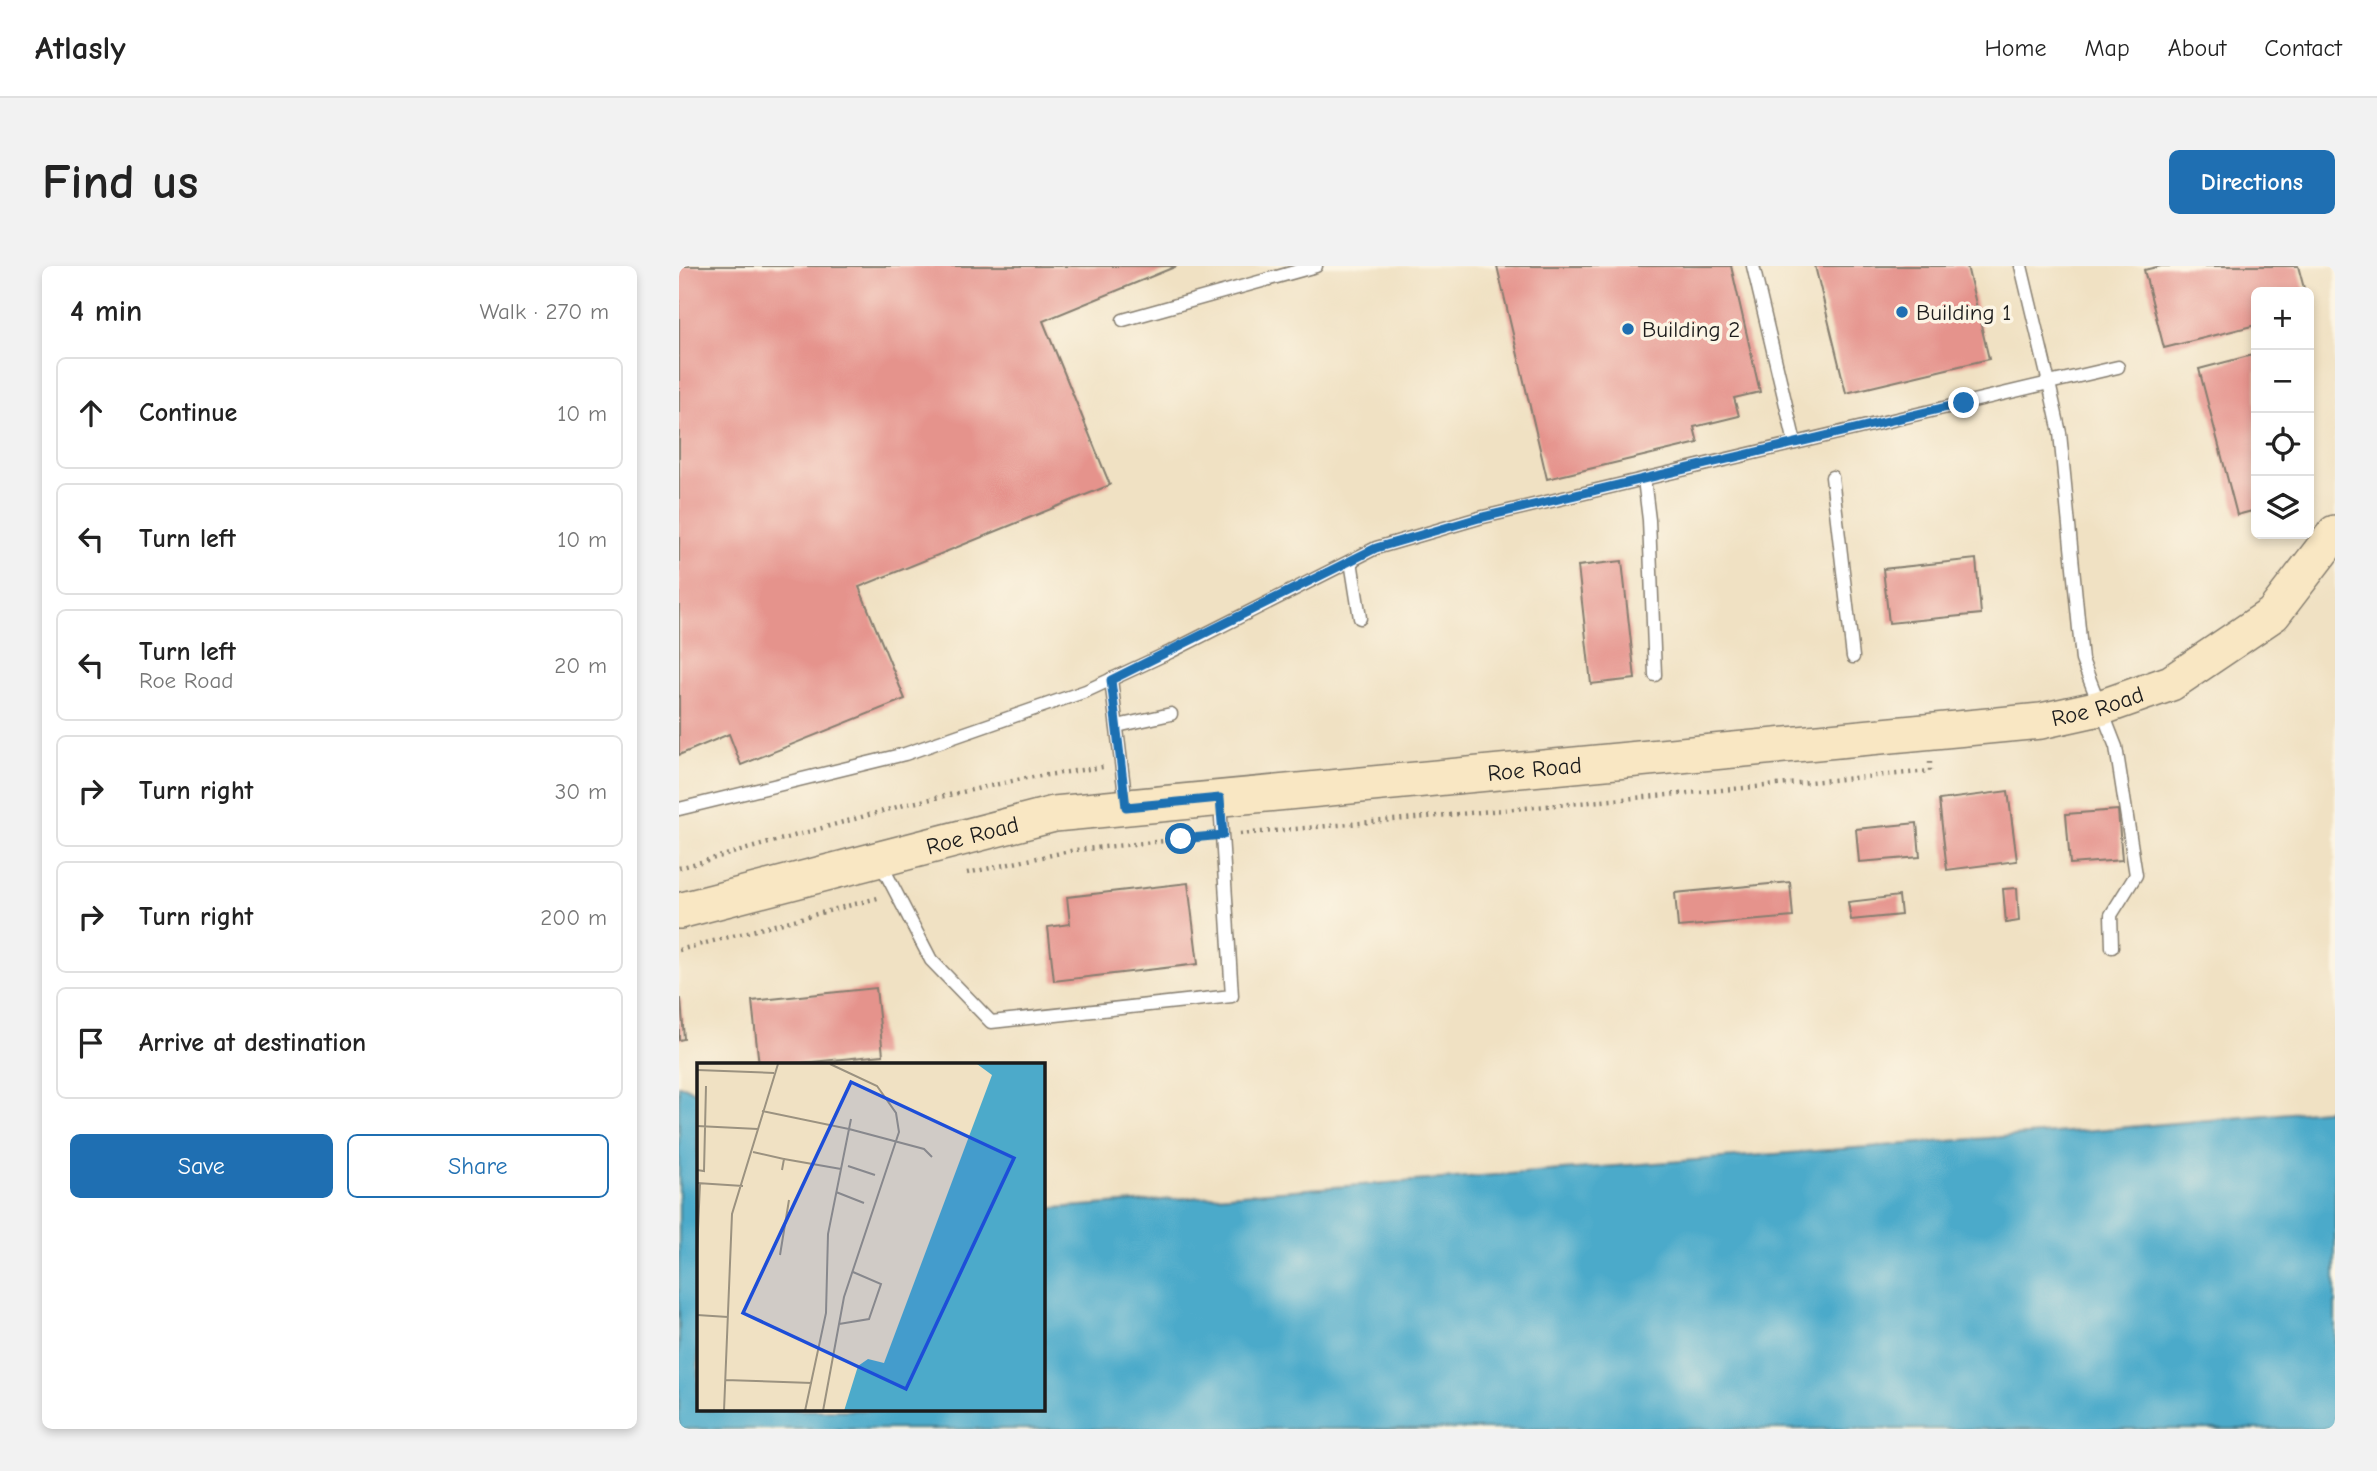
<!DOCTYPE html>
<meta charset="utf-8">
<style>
body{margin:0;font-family:"Comic Neue",sans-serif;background:#f2f2f2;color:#222}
.controls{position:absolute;right:21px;top:21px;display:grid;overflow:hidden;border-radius:10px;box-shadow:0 4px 10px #0003}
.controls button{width:63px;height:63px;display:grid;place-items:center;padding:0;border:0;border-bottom:2px solid #e0e0e0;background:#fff;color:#222;font:35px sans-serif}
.stop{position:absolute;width:21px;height:21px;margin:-16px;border:5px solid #1f6fb2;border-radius:50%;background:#fff}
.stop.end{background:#1f6fb2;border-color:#fff;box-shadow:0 2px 7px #0008}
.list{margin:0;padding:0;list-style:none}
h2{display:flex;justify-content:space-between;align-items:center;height:91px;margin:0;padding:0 28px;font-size:30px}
h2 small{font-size:23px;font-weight:400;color:#767676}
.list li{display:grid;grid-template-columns:46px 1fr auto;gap:21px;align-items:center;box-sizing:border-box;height:112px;margin:0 14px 14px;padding:0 14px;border:2px solid #e0e0e0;border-radius:10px}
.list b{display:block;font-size:26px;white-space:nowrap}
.list p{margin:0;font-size:23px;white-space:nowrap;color:#767676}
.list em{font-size:23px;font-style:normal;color:#767676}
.actions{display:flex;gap:14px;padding:21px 28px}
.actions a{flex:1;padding:16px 0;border:2px solid #1f6fb2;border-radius:10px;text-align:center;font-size:24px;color:#1f6fb2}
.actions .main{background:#1f6fb2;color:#fff}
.icon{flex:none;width:38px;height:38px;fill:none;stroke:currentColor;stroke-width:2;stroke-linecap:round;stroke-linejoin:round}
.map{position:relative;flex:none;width:1656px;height:1163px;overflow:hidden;border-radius:10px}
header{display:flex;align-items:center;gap:42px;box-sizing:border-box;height:98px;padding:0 35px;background:#fff;border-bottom:2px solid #e0e0e0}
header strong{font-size:33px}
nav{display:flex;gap:38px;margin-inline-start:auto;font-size:24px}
.intro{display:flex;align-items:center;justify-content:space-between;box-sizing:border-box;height:168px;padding:0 42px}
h1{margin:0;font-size:49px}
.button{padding:18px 32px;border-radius:10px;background:#1f6fb2;color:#fff;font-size:24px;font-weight:700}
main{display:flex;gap:42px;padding:0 42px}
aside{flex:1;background:#fff;border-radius:10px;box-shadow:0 4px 10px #0003}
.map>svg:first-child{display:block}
</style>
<header>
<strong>Atlasly</strong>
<nav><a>Home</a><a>Map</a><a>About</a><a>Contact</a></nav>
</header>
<div class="intro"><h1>Find us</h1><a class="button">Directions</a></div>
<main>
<aside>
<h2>4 min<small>Walk · 270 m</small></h2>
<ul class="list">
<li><svg class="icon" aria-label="ahead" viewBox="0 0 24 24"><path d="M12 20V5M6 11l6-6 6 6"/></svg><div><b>Continue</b></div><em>10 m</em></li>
<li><svg class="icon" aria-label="left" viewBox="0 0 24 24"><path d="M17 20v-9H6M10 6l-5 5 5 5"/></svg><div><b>Turn left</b></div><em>10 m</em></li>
<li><svg class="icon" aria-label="left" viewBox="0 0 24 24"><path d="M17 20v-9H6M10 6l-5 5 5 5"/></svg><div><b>Turn left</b><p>Roe Road</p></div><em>20 m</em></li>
<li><svg class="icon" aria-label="right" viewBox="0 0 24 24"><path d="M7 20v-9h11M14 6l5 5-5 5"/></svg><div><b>Turn right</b></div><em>30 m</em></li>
<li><svg class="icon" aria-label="right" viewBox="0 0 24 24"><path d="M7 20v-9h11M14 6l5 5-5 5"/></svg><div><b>Turn right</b></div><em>200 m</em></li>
<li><svg class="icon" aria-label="arrive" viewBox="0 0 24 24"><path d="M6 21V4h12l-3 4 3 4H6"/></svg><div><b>Arrive at destination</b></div></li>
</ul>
<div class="actions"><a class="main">Save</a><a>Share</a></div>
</aside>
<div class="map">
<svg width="1656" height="1163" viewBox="0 0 1656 1163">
<rect width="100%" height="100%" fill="#fcf5e5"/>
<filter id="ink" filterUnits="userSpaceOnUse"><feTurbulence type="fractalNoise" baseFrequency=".0143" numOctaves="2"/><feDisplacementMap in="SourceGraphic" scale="14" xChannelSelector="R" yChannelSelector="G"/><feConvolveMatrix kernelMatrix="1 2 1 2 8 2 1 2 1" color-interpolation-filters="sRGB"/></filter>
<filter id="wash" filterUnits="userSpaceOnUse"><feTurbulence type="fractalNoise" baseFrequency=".00686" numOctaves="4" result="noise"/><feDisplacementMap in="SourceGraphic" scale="28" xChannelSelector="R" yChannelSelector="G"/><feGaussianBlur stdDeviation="1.57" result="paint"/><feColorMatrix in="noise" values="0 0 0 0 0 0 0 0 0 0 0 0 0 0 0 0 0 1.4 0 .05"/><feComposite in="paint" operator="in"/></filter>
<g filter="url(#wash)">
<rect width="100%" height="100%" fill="#f0e1c3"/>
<polygon fill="#4caaca" stroke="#346373" stroke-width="2" points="0,820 5,820 19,828 19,1144 364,1144 364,943 1415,864 1656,843 1656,1163 0,1163"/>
<g id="blocks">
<g fill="#e5938c">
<polygon points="0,0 498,0 364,55 431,219 180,321 226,433 62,499 50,468 0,489"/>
<polygon points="818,0 1052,0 1081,126 1055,132 1060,150 1015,161 1019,177 868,213"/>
<polygon points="1136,0 1288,0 1310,93 1167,127"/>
<polygon points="1482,0 1619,0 1626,26 1577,26 1577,59 1485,82 1465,4"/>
<polygon points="1577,88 1577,244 1558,249 1520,103"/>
<polygon points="1297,293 1302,348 1210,357 1204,303"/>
<polygon points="943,295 956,413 912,418 899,300"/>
<polygon points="1329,525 1338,595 1268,604 1260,534"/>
<polygon points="1439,544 1443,594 1391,598 1387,548"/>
<polygon points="1238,557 1241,591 1180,596 1177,563"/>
<polygon points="1111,616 1114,651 999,661 996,627"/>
<polygon points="509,617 519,698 375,715 369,661 391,658 388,631"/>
<polygon points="1338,622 1340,655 1327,657 1324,623"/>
<polygon points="1220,630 1222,649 1172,654 1169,636"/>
<polygon points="197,722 204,789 102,799 80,799 73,735"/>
<polygon points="0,733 2,733 5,773 0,774"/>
</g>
</g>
</g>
<g filter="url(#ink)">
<use href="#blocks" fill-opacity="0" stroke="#867e70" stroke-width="2"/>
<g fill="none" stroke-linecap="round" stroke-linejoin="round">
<defs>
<g id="lane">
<polyline points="1074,0 1116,177"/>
<polyline points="444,54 637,0"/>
<polyline points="1153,211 1174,391"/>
<polyline points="965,213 970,254 976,409"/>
<polyline points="672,295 681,352"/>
<polyline points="432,413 447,538"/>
<polyline points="438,460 492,448"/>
<polyline points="0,543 226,488 407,425 491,386 697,282 800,252 1370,117 1342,0"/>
<polyline points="201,596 252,694 312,756 553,730 541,536"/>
<polyline points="1433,681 1432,649 1457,609 1437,481 1403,394 1381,167 1370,117 1439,101"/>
</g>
<g id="secondary">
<path id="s1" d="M0,645l375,-97 987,-93 59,-13 71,-25 102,-69 62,-81"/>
</g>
</defs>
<use href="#lane" stroke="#867e70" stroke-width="15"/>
<use href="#secondary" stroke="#867e70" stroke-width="38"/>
<g stroke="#867e70" stroke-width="4.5" stroke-dasharray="2 5" stroke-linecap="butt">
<polyline points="561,568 1251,505 1251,496"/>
<polyline points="0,602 229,538 347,512 424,501"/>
<polyline points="288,607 396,584 525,571"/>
<polyline points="0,684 199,632"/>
</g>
<use href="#lane" stroke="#fff" stroke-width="12"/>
<use href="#secondary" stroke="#f9e7c3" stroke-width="35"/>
</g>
</g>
<g fill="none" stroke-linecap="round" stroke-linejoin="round" filter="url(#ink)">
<polyline stroke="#1f6fb2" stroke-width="9" points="502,573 544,569 541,532 447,541 432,414 697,282 800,252 1285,137"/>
</g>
<g fill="#1f6fb2" stroke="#fcf5e5" stroke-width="2.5">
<circle cx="1223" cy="46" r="7"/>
<circle cx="949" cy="63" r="7"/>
</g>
<g text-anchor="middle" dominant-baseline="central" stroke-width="7" stroke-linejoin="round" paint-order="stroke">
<g font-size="23" fill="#1c1c1c" stroke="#fcf5e5" text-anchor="start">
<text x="1237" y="46">Building 1</text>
<text x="963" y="63">Building 2</text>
</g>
<g font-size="23" fill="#1c1c1c" stroke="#fcf5e5">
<text stroke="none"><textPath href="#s1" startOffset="1437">Roe Road</textPath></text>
<text stroke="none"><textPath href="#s1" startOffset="870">Roe Road</textPath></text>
<text stroke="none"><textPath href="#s1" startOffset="303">Roe Road</textPath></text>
</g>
</g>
<g transform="translate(18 797)">
<rect width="348" height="348" fill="#f0e1c3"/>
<path d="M280,1h68v347h-201l14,-45 10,-7 16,4 108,-288z" fill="#4caaca"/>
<path fill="none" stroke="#9b9280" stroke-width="2" d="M0,7l77,3M65,48l87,18 -21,105 -2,79 -21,98M154,56l-2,10 75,20 8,8M0,63l61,3M56,89l31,7 -2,11M87,96l57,10M151,103l27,9M0,107l7,1 2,-85M0,120l46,3M139,129l28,11M0,190l3,-70M83,192l9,-55M0,252l31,2M142,261l30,-5 12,-35 -28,-12M28,317l87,3M27,348l8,-197 46,-150M126,348l21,-114 55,-165 -3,-19 -19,-27 -47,-22"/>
<path fill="#1d4ed8" fill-opacity="0.15" stroke="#1d4ed8" stroke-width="3.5" d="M154,19l163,76 -108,231 -163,-76z"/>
<rect width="348" height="348" fill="none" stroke="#1c1c1c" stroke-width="3.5"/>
</g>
</svg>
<div class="controls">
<button>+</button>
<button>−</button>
<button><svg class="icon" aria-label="locate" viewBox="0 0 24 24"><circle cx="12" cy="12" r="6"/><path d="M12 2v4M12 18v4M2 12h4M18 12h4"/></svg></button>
<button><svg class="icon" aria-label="layers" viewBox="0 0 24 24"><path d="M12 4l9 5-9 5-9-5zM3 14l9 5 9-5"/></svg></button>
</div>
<div class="stop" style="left:502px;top:573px"></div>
<div class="stop end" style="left:1285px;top:137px"></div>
</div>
</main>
